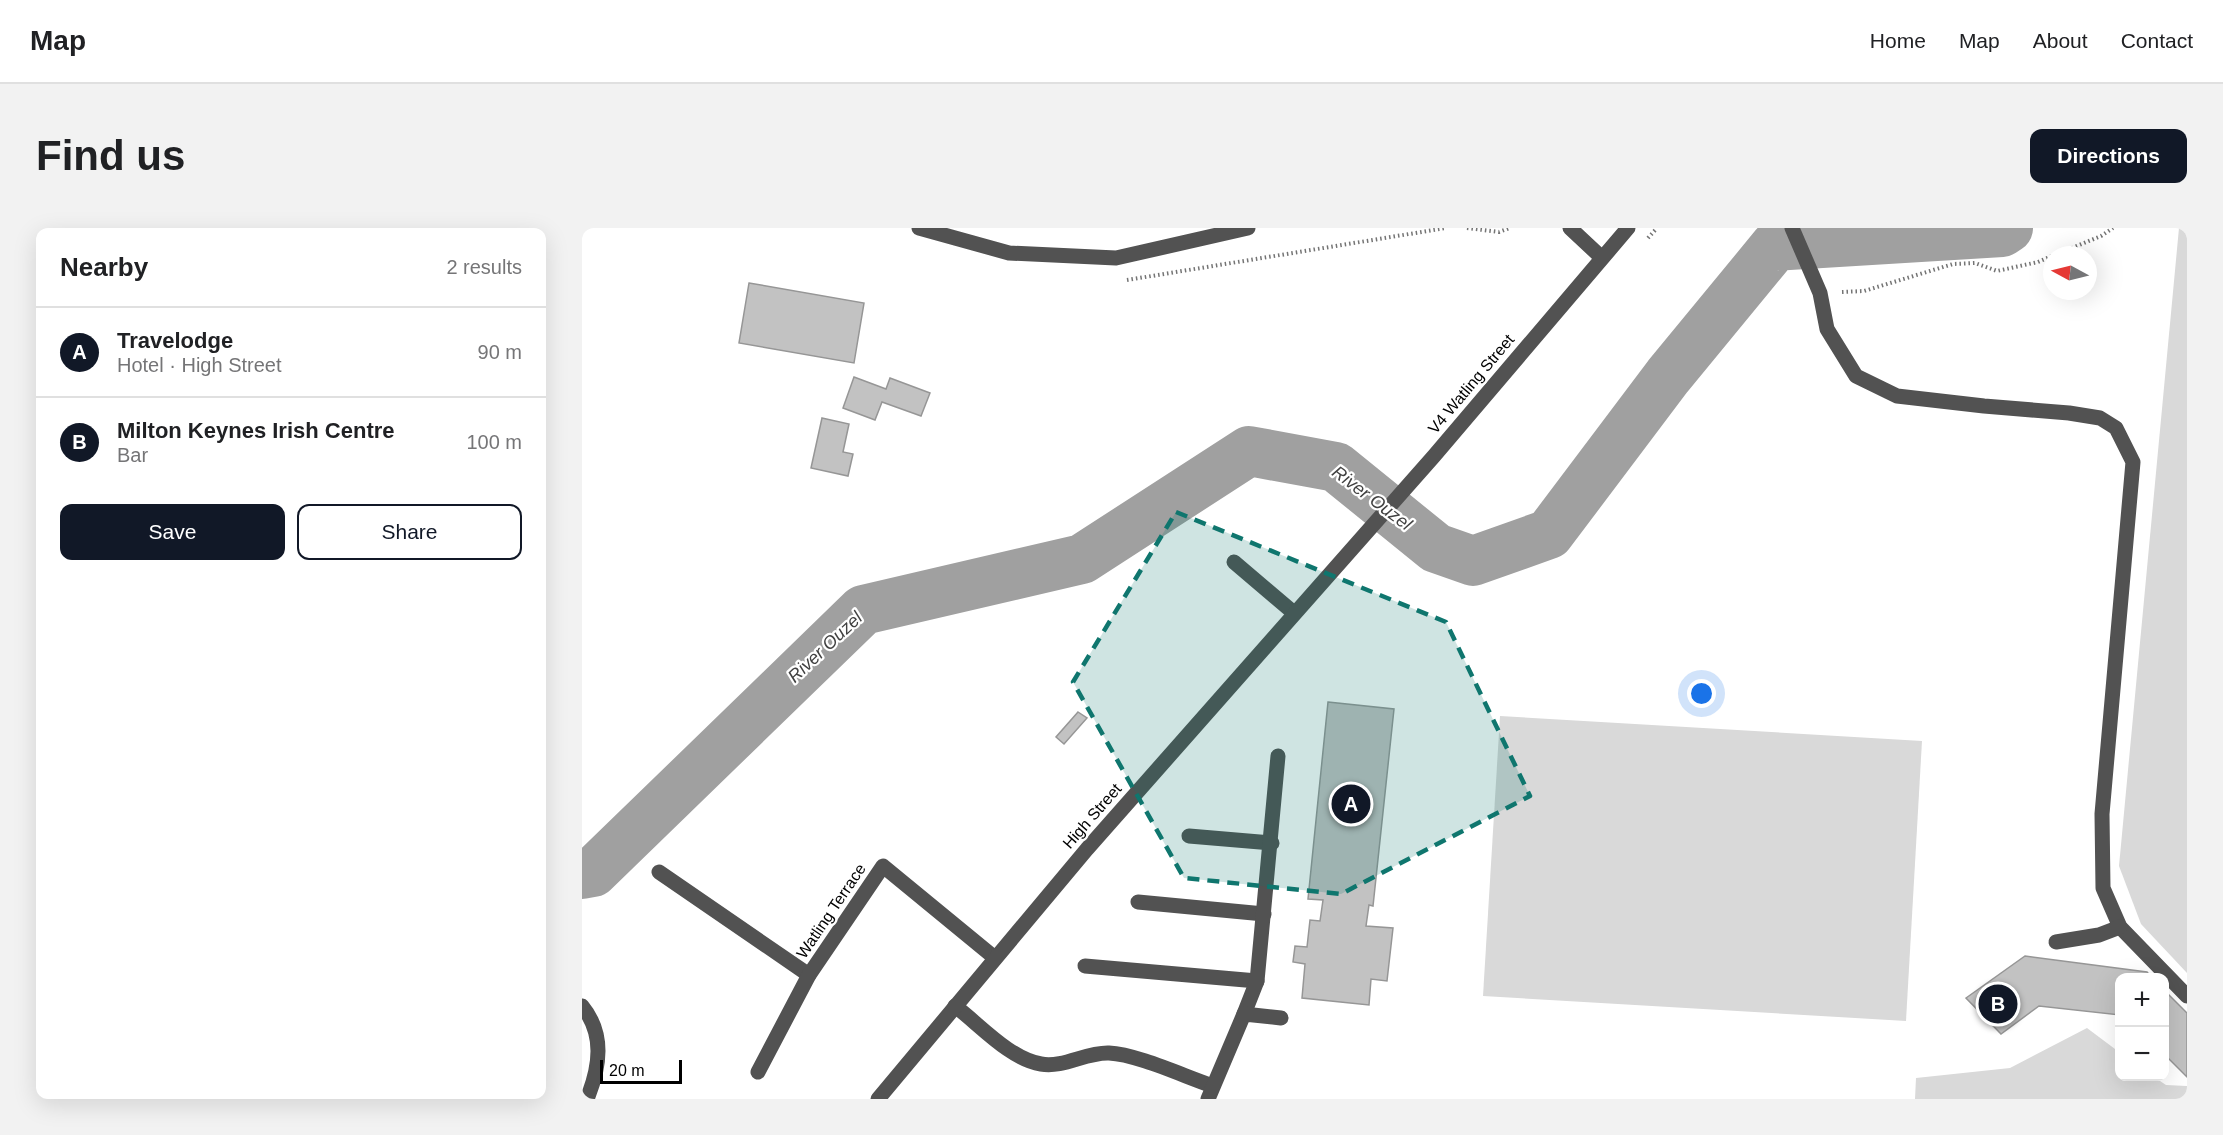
<!DOCTYPE html>
<meta charset="utf-8">
<style>
body{margin:0;font-family:Helvetica,sans-serif;background:#f2f2f2;color:#202124}
.controls{position:absolute;right:18px;bottom:18px;display:grid;overflow:hidden;border-radius:12px;box-shadow:0 6px 24px #0002}
.controls button{width:54px;height:54px;display:grid;place-items:center;padding:0;border:0;border-bottom:2px solid #e0e0e0;background:#fff;color:#202124;font:30px sans-serif}
.compass{position:absolute;left:1461px;top:18px;width:54px;height:54px;border-radius:50%;background:#fff;box-shadow:0 6px 24px #0002;rotate:277deg}
.scale{position:absolute;left:18px;bottom:15px;width:82px;box-sizing:border-box;padding-left:6px;border:3px solid #000;border-top:0;font-size:16px;line-height:21px;white-space:nowrap;color:#000;-webkit-text-stroke:4px #fff;paint-order:stroke}
.you{position:absolute;left:1120px;top:466px;width:21px;height:21px;margin:-15px;border:4px solid #fff;border-radius:50%;background:#1a73e8;box-shadow:0 0 0 9px #1a73e833}
.badge{display:grid;place-items:center;width:39px;height:39px;border-radius:50%;background:#111827;color:#fff;font-size:20px;font-weight:700}
.pin{position:absolute;translate:-50% -50%;border:3px solid #fff;box-shadow:0 2px 6px #0006}
.list{margin:0;padding:0;list-style:none}
h2{display:flex;justify-content:space-between;align-items:center;height:78px;margin:0;padding:0 24px;font-size:26px}
h2 small{font-size:20px;font-weight:400;color:#757577}
.list li{display:grid;grid-template-columns:39px 1fr auto;gap:18px;align-items:center;box-sizing:border-box;height:90px;padding:0 24px;border-top:2px solid #e0e0e0}
.list b{display:block;font-size:22px;white-space:nowrap}
.list p{margin:0;font-size:20px;white-space:nowrap;color:#757577}
.list em{font-size:20px;font-style:normal;color:#757577}
.actions{display:flex;gap:12px;padding:18px 24px}
.actions a{flex:1;padding:14px 0;border:2px solid #111827;border-radius:12px;text-align:center;font-size:21px;color:#111827}
.actions .main{background:#111827;color:#fff}
.map{position:relative;flex:none;width:1605px;height:871px;overflow:hidden;border-radius:12px}
header{display:flex;align-items:center;gap:36px;box-sizing:border-box;height:84px;padding:0 30px;background:#fff;border-bottom:2px solid #e0e0e0}
header strong{font-size:28px}
nav{display:flex;gap:33px;margin-inline-start:auto;font-size:21px}
.intro{display:flex;align-items:center;justify-content:space-between;box-sizing:border-box;height:144px;padding:0 36px}
h1{margin:0;font-size:42px}
.button{padding:15px 27px;border-radius:12px;background:#111827;color:#fff;font-size:21px;font-weight:700}
main{display:flex;gap:36px;padding:0 36px}
aside{flex:1;background:#fff;border-radius:12px;box-shadow:0 6px 24px #0002}
.map>svg:first-child{display:block}
</style>
<header>
<strong>Map</strong>
<nav><a>Home</a><a>Map</a><a>About</a><a>Contact</a></nav>
</header>
<div class="intro"><h1>Find us</h1><a class="button">Directions</a></div>
<main>
<aside>
<h2>Nearby<small>2 results</small></h2>
<ul class="list">
<li><span class="badge">A</span><div><b>Travelodge</b><p>Hotel · High Street</p></div><em>90 m</em></li>
<li><span class="badge">B</span><div><b>Milton Keynes Irish Centre</b><p>Bar</p></div><em>100 m</em></li>
</ul>
<div class="actions"><a class="main">Save</a><a>Share</a></div>
</aside>
<div class="map">
<svg width="1605" height="871" viewBox="0 0 1605 871">
<rect width="100%" height="100%" fill="#fff"/>
<g fill="#d9d9d9">
<polygon points="1597,0 1605,0 1605,745 1559,696 1537,638"/>
<polygon points="918,488 1340,513 1324,793 901,768"/>
<polygon points="1505,800 1537,824 1538,848 1572,849 1584,857 1605,858 1605,871 1333,871 1334,850 1428,840"/>
</g>
<g fill="none" stroke-linecap="round" stroke-linejoin="round">
<polyline stroke="#a0a0a0" stroke-width="50" points="0,646 11,644 281,382 500,331 667,223 754,239 854,320 891,333 967,306 1086,148 1193,18 1420,4 1426,0"/>
</g>
<g fill="#c2c2c2" stroke="#969696" stroke-width="1.5">
<polygon points="167,55 282,75 272,135 157,115"/>
<polygon points="272,149 304,161 308,150 348,165 339,188 300,174 293,192 261,180"/>
<polygon points="240,190 267,196 261,224 271,226 266,248 229,240"/>
<polygon points="746,474 812,481 791,678 787,677 784,698 811,700 805,753 789,751 787,777 720,770 723,736 711,734 713,718 725,719 728,692 738,693 741,672 726,671"/>
<polygon points="496,484 505,490 482,516 474,509"/>
<polygon points="1443,728 1565,744 1570,750 1538,750 1538,787 1457,778 1419,806 1384,770"/>
<polygon points="1582,762 1605,785 1605,849 1582,826"/>
</g>
<g fill="none" stroke-linecap="round" stroke-linejoin="round">
<g stroke="#747474" stroke-width="4" stroke-dasharray="1.5 3" stroke-linecap="butt">
<polyline points="885,0 917,4 928,0"/>
<polyline points="1066,10 1075,0"/>
<polyline points="1473,27 1519,8 1531,0"/>
<polyline points="545,52 864,0"/>
<polyline points="1260,64 1282,63 1371,36 1393,35 1415,43 1456,34 1470,28"/>
</g>
<g stroke="#525252" stroke-width="15">
<polyline points="337,0 427,25 534,30 666,0"/>
<polyline points="988,0 1019,29"/>
<polyline points="1210,0 1238,65 1245,101 1274,148 1315,168 1402,178 1487,185 1518,190 1534,200 1551,234 1520,586 1521,660 1538,699 1605,768"/>
<polyline points="652,334 712,385"/>
<polyline points="607,608 690,615"/>
<polyline points="77,644 227,747"/>
<polyline points="556,674 682,686"/>
<polyline points="1474,714 1517,707 1538,699"/>
<polyline points="503,738 675,753"/>
<path d="M0,778c23,28 18,61 5,93"/>
<path d="M373,778c25,19 55,53 86,58 23,4 45,-12 68,-11 27,1 77,24 104,33"/>
<polyline points="662,786 675,753 696,528"/>
<polyline points="176,844 227,747 301,638 413,730"/>
<polyline points="296,871 505,621 852,228 1046,0"/>
<polyline points="626,871 662,786 699,790"/>
</g>
</g>
<path fill="#0f766e" fill-opacity="0.2" stroke="#0f766e" stroke-width="4.5" stroke-dasharray="12 8" stroke-linejoin="round" d="M594,284l270,110 84,174 -189,98 -157,-16 -111,-196z"/>
<g text-anchor="middle" dominant-baseline="central" stroke-width="4.5" stroke-linejoin="round" paint-order="stroke">
<g font-size="16" fill="#000" stroke="#fff">
<text transform="translate(889 156) rotate(-50)">V4 Watling Street</text>
<text transform="translate(510 588) rotate(-49)">High Street</text>
<text transform="translate(249 683) rotate(-56)">Watling Terrace</text>
</g>
<g font-size="18" font-style="italic" fill="#414141" stroke="#fff">
<text transform="translate(790 270) rotate(37)">River Ouzel</text>
<text transform="translate(243 419) rotate(-43)">River Ouzel</text>
</g>
</g>
</svg>
<div class="controls">
<button>+</button>
<button>−</button>
</div>
<svg class="compass" viewBox="-18 -18 36 36"><path d="M0-13l5 13h-10z" fill="#e53935"/><path d="M0 13l5-13h-10z" fill="#757577"/></svg>
<div class="scale">20 m</div>
<div class="you"></div>
<div class="pin badge" style="left:769px;top:576px">A</div>
<div class="pin badge" style="left:1416px;top:776px">B</div>
</div>
</main>
